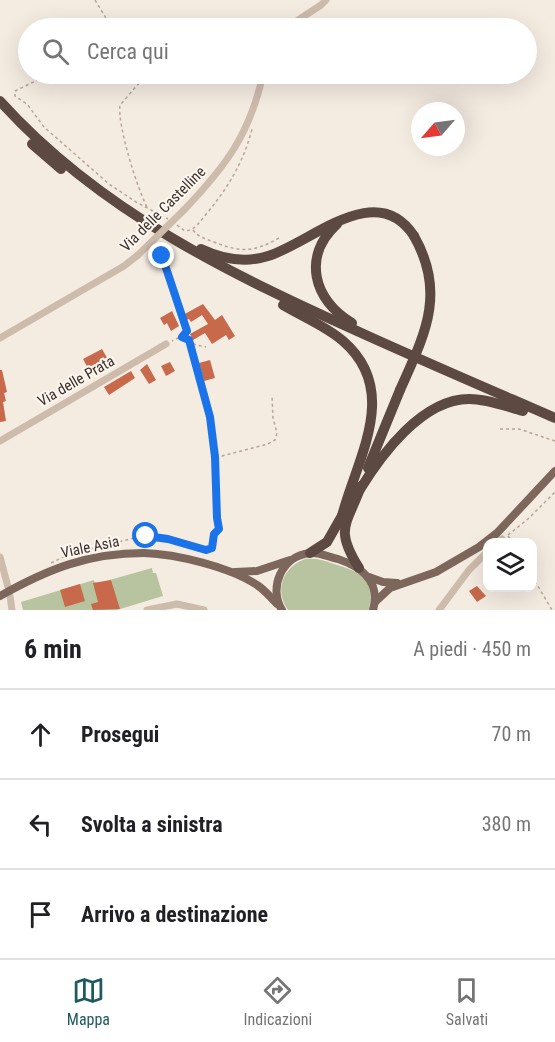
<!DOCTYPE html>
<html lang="it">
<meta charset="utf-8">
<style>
body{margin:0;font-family:"Roboto Condensed",sans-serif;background:#f6f6f6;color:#202124}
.controls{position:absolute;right:18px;bottom:18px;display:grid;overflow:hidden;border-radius:12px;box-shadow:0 6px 24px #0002}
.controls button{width:54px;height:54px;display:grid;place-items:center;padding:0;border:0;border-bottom:2px solid #e0e0e0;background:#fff;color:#202124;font:30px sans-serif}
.compass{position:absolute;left:411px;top:102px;width:54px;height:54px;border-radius:50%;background:#fff;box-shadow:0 6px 24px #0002;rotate:242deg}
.stop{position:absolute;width:18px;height:18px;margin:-14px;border:4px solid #1a73e8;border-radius:50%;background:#fff}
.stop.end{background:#1a73e8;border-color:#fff;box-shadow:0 2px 6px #0008}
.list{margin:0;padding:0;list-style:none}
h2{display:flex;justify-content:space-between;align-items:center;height:78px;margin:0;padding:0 24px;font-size:26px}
h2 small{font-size:20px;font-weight:400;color:#757577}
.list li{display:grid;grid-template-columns:39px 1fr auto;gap:18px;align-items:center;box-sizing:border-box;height:90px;padding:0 24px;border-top:2px solid #e0e0e0}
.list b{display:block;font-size:22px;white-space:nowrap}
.list em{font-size:20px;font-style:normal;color:#757577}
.icon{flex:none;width:33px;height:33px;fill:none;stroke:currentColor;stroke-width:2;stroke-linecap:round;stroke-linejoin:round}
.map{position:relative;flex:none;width:555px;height:610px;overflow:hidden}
.search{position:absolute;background:#fff;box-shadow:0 6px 24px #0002;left:18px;right:18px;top:18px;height:66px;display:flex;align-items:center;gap:15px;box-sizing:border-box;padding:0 21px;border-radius:33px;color:#757577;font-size:22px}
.sheet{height:348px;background:#fff}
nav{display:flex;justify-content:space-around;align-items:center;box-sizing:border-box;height:84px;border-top:2px solid #e0e0e0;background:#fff;font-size:16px;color:#757577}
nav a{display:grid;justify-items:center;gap:3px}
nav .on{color:#1f5a5e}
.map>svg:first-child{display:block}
</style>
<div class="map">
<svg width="555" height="610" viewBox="0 0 555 610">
<rect width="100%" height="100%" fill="#f4ebe1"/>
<g fill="#b8c4a0">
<path d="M305,559c11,-1 19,1 29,5 27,8 41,15 35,46h-81c-14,-20 -5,-43 17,-51z"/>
<polygon points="152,568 153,573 156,573 163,596 117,610 23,610 21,602 94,580 95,583 99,582 99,583"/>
</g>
<g fill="#c8694b">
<polygon points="203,304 215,320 222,315 235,336 229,340 226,335 212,344 205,333 193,340 190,334 208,324 202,315 191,322 189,319 186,320 183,315"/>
<polygon points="172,311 179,326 171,331 167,323 164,325 160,318"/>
<polygon points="102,349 110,363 91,374 83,359"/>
<polygon points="210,360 215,378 204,381 199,363"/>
<polygon points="170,362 175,371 166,376 161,366"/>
<polygon points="147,364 156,380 149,384 140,370"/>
<polygon points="0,370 2,370 7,392 4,393 6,401 3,402 6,421 0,422"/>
<polygon points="131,371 135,378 109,395 104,387"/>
<polygon points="111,580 120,609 93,610 91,604 98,602 93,583"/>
<polygon points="80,584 85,601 65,607 60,590"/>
<polygon points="477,586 486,596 477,602 469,591"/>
</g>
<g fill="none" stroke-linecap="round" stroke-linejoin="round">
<g stroke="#b9a596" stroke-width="1.5" stroke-dasharray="3 3" stroke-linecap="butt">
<polyline points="95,0 112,28"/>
<polyline points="50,74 15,91 15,96 27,104 44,127 109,184 136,202 168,219"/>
<path d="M147,74l-27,31c-3,20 18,86 28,104"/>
<path d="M177,225l8,6c11,-1 15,-10 22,-18 21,-25 37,-52 45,-84"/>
<path d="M193,230c5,7 13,9 21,12 27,11 40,10 65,-4"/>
<polyline points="162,256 187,331 184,335 172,341"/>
<polyline points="183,337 196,345 206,347"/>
<polyline points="189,340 207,403 214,450"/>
<polyline points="500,429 519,429 555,441"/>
<polyline points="216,454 222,456 268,444 275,440 277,433 273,418 272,396"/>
<polyline points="508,535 528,519 555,492"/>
<polyline points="508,536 513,542"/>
<polyline points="51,563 70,554 146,535 210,549 214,545 215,532 219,529 215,495 214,450"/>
<polyline points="532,576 552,610"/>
</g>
<g stroke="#cdbbac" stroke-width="7">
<polyline points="286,28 321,5 326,0"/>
<path d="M184,210c42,-44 66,-76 79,-136"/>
<polyline points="0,338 124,266 138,255"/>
<polyline points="0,441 166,344"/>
<polyline points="497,542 502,539"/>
<polyline points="0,557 8,587"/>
<polyline points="10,596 12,610"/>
<polyline points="147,610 177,604 204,610"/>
<polyline points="439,610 469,570 488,551"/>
</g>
<g stroke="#7d675c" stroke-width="8">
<path d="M144,553c32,1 86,14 113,32 8,5 13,12 20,19"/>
<polyline points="235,572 257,571 290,560"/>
<polyline points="369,577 383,582 397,583"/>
<polyline points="375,602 390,588 436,572 479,547 497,533 555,471"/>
<path d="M282,610c-14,-23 0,-54 28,-57 9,-1 19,4 28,6 24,8 43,23 35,51"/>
</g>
<g stroke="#5c4a42" stroke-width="10">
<path d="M0,101c100,111 234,175 368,235 62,28 125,55 187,82"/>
<polyline points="32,144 61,169"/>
<path d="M337,224c-35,32 -24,76 15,99"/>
<path d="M201,249c21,10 45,14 67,7 43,-13 108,-78 146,-20"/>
<path d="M283,305c20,12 43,21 60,36 58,50 14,117 -1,175"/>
<polyline points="368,468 400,390"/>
<path d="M359,491c22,-36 63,-92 110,-92 18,0 36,7 54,12"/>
<polyline points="310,553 327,542 343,514"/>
<path d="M359,568c-25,-40 -12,-43 2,-82"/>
</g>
<polyline stroke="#cdbbac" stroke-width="7" points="138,255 184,210"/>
<path stroke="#7d675c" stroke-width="8" d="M0,596c48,-27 88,-43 144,-43"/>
<path stroke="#5c4a42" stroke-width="10" d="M400,390c24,-54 47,-96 14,-154"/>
</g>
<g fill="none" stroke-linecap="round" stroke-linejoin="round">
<polyline stroke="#1a73e8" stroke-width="8" points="146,536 168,539 206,550 212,548 214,534 219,529 217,518 215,457 210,417 189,340 182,337 187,331 162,256"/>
</g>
<g text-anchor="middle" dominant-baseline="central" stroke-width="4.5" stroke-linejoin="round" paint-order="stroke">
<g font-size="15" fill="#3b302b" stroke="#fbf5ee">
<text transform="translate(163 209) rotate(-45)">Via delle Castelline</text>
<text transform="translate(76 381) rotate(-30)">Via delle Prata</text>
<text transform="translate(90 547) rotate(-12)">Viale Asia</text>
</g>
</g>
</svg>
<div class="controls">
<button><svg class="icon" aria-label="layers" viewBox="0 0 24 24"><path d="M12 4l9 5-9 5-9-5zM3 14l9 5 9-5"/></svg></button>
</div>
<svg class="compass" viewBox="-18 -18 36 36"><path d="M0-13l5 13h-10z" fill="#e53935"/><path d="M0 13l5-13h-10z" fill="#757577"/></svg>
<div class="stop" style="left:146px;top:536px"></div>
<div class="stop end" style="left:162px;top:256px"></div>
<div class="search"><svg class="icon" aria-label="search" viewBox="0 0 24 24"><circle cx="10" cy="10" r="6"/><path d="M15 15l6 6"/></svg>Cerca qui</div>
</div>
<section class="sheet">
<h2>6 min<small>A piedi · 450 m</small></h2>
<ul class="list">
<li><svg class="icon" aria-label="ahead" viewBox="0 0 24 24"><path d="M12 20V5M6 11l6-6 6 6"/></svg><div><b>Prosegui</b></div><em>70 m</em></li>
<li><svg class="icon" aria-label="left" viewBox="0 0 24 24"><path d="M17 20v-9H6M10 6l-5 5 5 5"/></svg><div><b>Svolta a sinistra</b></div><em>380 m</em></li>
<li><svg class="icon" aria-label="arrive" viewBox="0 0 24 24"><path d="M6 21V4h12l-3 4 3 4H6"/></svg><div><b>Arrivo a destinazione</b></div></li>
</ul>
</section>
<nav>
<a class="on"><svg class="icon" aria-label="map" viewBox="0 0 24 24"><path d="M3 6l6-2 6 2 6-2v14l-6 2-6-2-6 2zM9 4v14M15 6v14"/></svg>Mappa</a>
<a><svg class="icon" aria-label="directions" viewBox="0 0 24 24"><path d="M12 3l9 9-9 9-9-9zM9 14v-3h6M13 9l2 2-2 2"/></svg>Indicazioni</a>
<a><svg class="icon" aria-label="saved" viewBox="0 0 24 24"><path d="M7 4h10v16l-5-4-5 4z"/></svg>Salvati</a>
</nav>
